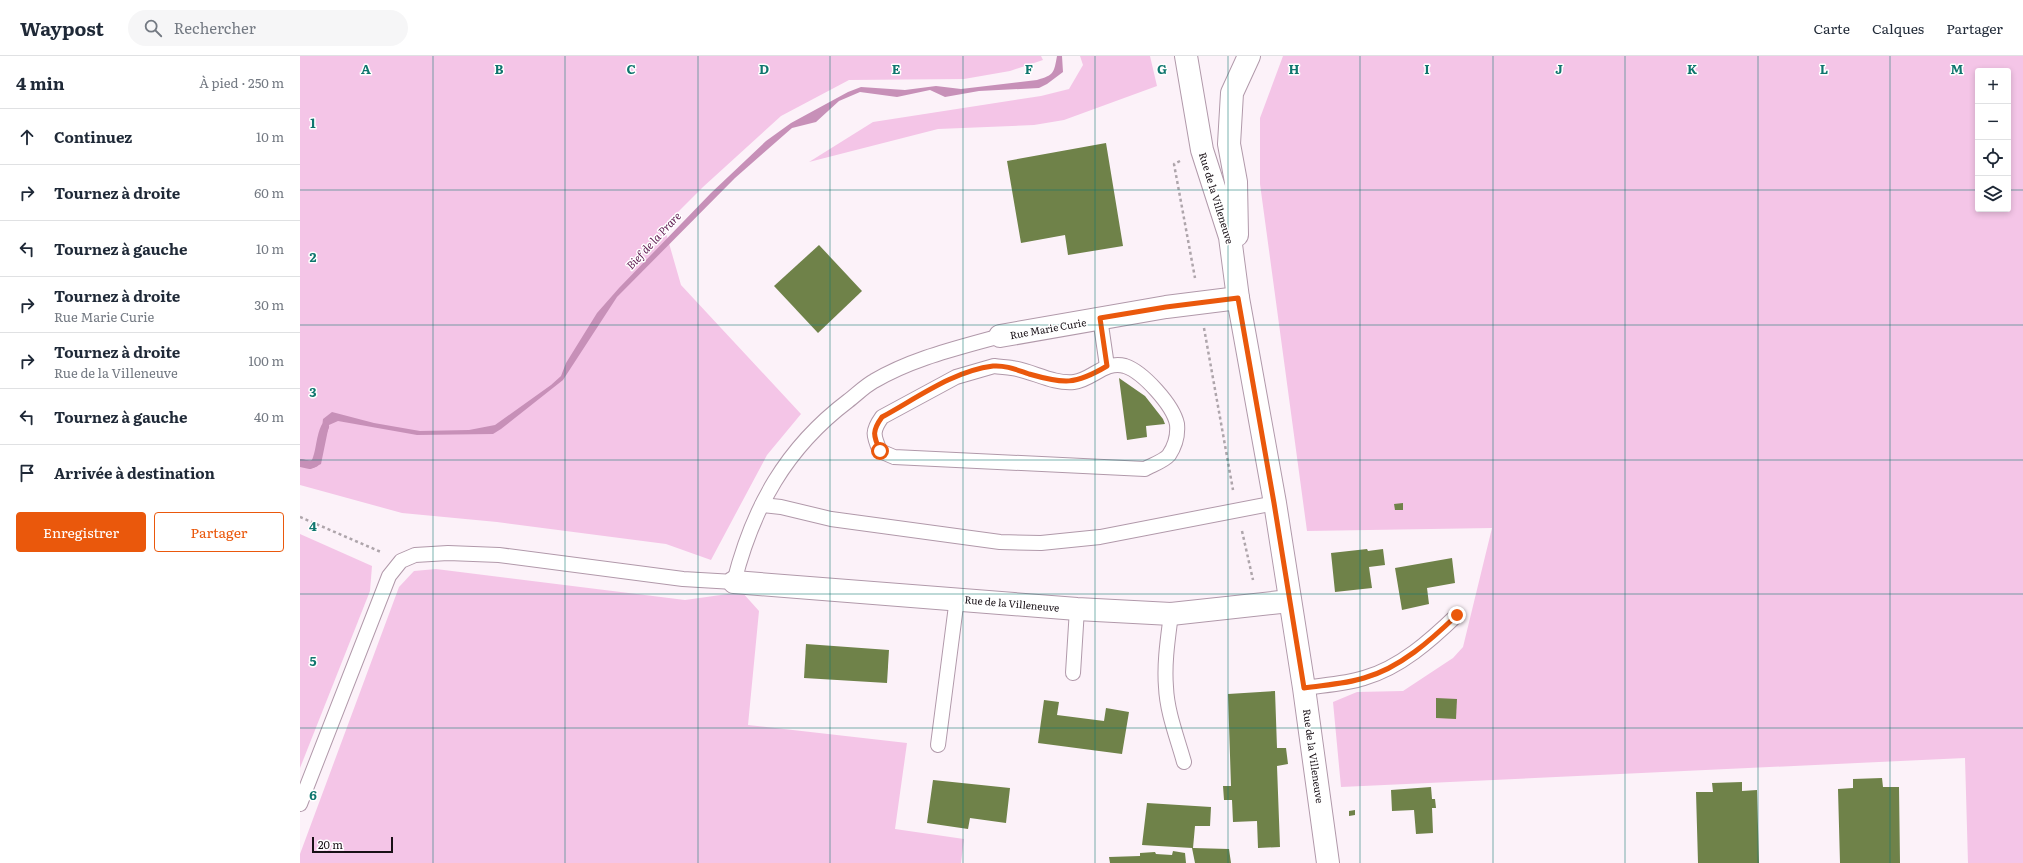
<!DOCTYPE html>
<html lang="fr">
<meta charset="utf-8">
<style>
body{margin:0;font-family:Literata,serif;background:#f6f6f7;color:#1f2937}
.controls{position:absolute;right:12px;top:12px;display:grid;overflow:hidden;border-radius:4px;box-shadow:0 2px 6px #0003}
.controls button{width:36px;height:36px;display:grid;place-items:center;padding:0;border:0;border-bottom:1px solid #e0e1e3;background:#fff;color:#1f2937;font:20px sans-serif}
.scale{position:absolute;left:12px;bottom:10px;width:81px;box-sizing:border-box;padding-left:4px;border:2px solid #181016;border-top:0;font-size:11px;line-height:14px;white-space:nowrap;color:#181016;-webkit-text-stroke:3px #fff;paint-order:stroke}
.stop{position:absolute;width:12px;height:12px;margin:-9px;border:3px solid #ea580c;border-radius:50%;background:#fff}
.stop.end{background:#ea580c;border-color:#fff;box-shadow:0 1px 4px #0008}
.list{margin:0;padding:0;list-style:none}
h2{display:flex;justify-content:space-between;align-items:center;height:52px;margin:0;padding:0 16px;font-size:17px}
h2 small{font-size:13px;font-weight:400;color:#747a83}
.list li{display:grid;grid-template-columns:26px 1fr auto;gap:12px;align-items:center;box-sizing:border-box;height:56px;padding:0 16px;border-top:1px solid #e0e1e3}
.list b{display:block;font-size:15px;white-space:nowrap}
.list p{margin:0;font-size:13px;white-space:nowrap;color:#747a83}
.list em{font-size:13px;font-style:normal;color:#747a83}
.actions{display:flex;gap:8px;padding:12px 16px}
.actions a{flex:1;padding:9px 0;border:1px solid #ea580c;border-radius:4px;text-align:center;font-size:14px;color:#ea580c}
.actions .main{background:#ea580c;color:#fff}
.icon{flex:none;width:22px;height:22px;fill:none;stroke:currentColor;stroke-width:2;stroke-linecap:round;stroke-linejoin:round}
.map{position:relative;flex:none;width:1723px;height:807px;overflow:hidden}
header{display:flex;align-items:center;gap:24px;box-sizing:border-box;height:56px;padding:0 20px;background:#fff;border-bottom:1px solid #e0e1e3}
header strong{font-size:19px}
nav{display:flex;gap:22px;margin-inline-start:auto;font-size:14px}
.search{width:280px;height:36px;background:#f6f6f7;display:flex;align-items:center;gap:10px;box-sizing:border-box;padding:0 14px;border-radius:22px;color:#747a83;font-size:15px}
main{display:flex}
aside{flex:1;background:#fff}
.map>svg:first-child{display:block}
</style>
<header>
<strong>Waypost</strong>
<div class="search"><svg class="icon" aria-label="search" viewBox="0 0 24 24"><circle cx="10" cy="10" r="6"/><path d="M15 15l6 6"/></svg>Rechercher</div>
<nav><a>Carte</a><a>Calques</a><a>Partager</a></nav>
</header>
<main>
<aside>
<h2>4 min<small>À pied · 250 m</small></h2>
<ul class="list">
<li><svg class="icon" aria-label="ahead" viewBox="0 0 24 24"><path d="M12 20V5M6 11l6-6 6 6"/></svg><div><b>Continuez</b></div><em>10 m</em></li>
<li><svg class="icon" aria-label="right" viewBox="0 0 24 24"><path d="M7 20v-9h11M14 6l5 5-5 5"/></svg><div><b>Tournez à droite</b></div><em>60 m</em></li>
<li><svg class="icon" aria-label="left" viewBox="0 0 24 24"><path d="M17 20v-9H6M10 6l-5 5 5 5"/></svg><div><b>Tournez à gauche</b></div><em>10 m</em></li>
<li><svg class="icon" aria-label="right" viewBox="0 0 24 24"><path d="M7 20v-9h11M14 6l5 5-5 5"/></svg><div><b>Tournez à droite</b><p>Rue Marie Curie</p></div><em>30 m</em></li>
<li><svg class="icon" aria-label="right" viewBox="0 0 24 24"><path d="M7 20v-9h11M14 6l5 5-5 5"/></svg><div><b>Tournez à droite</b><p>Rue de la Villeneuve</p></div><em>100 m</em></li>
<li><svg class="icon" aria-label="left" viewBox="0 0 24 24"><path d="M17 20v-9H6M10 6l-5 5 5 5"/></svg><div><b>Tournez à gauche</b></div><em>40 m</em></li>
<li><svg class="icon" aria-label="arrive" viewBox="0 0 24 24"><path d="M6 21V4h12l-3 4 3 4H6"/></svg><div><b>Arrivée à destination</b></div></li>
</ul>
<div class="actions"><a class="main">Enregistrer</a><a>Partager</a></div>
</aside>
<div class="map">
<svg width="1723" height="807" viewBox="0 0 1723 807">
<rect width="100%" height="100%" fill="#fcf2f9"/>
<g fill="#f4c5e7" fill-rule="evenodd">
<polygon points="0,0 741,0 743,4 710,15 664,23 549,24 481,60 403,131 364,170 381,229 501,358 467,399 411,504 366,488 197,466 102,457 0,429"/>
<polygon points="780,0 850,0 857,30 764,64 734,69 638,73 509,106 573,66 741,40 769,33 783,9"/>
<path d="M983,0h740v807h-55l-3,-105 -624,29 -8,-85 24,-10 46,-1 50,-33 10,-11 29,-119 -185,3 -47,-347v-66zM1678,15h30v138h-30z"/>
<polygon points="0,478 72,510 70,535 0,712"/>
<polygon points="136,513 385,544 442,536 459,555 448,669 607,687 595,773 664,783 661,807 0,807 0,798 99,531 114,515"/>
</g>
<path fill="#c790b8" d="M757,0h5l1,16 -16,12 -8,4 -60,3 -34,6 -15,-7 -33,7 -37,-5 -21,9 -23,21 -24,6 -57,50 -118,119 -54,83 -62,49 -8,5 -76,1 -79,-14 -9,4 -8,39 -8,4 -13,-3v-6l12,2c12,-9 9,-28 11,-42l9,-7 42,11 46,8 49,-1 26,-5 56,-40 10,-9 5,-13 31,-50 22,-25 92,-95 55,-52 25,-18 57,-31 13,-5 44,3 31,-4 25,3 76,-9c17,-5 17,-7 20,-24z"/>
<g fill="none" stroke-linecap="round" stroke-linejoin="round">
<path stroke="#c790b8" stroke-width="8" d="M0,407l10,2 5,-2c6,-12 4,-24 10,-36"/>
</g>
<g fill="#6f8249">
<polygon points="806,87 823,190 768,199 765,179 721,187 707,105"/>
<polygon points="519,189 562,235 518,277 474,230"/>
<polygon points="819,322 845,340 863,363 865,368 846,370 847,381 827,384"/>
<polygon points="1103,447 1103,454 1095,454 1094,448"/>
<polygon points="1067,493 1068,495 1083,493 1085,509 1069,511 1072,532 1035,536 1031,497"/>
<polygon points="1152,502 1155,527 1127,532 1129,548 1102,554 1095,512"/>
<polygon points="506,588 589,594 587,627 504,622"/>
<polygon points="975,635 977,692 986,692 988,708 977,710 980,791 958,792 957,765 933,766 932,744 924,744 923,730 931,730 928,638"/>
<polygon points="1136,642 1157,643 1156,663 1136,662"/>
<polygon points="744,644 759,646 757,659 804,665 806,652 829,656 822,698 738,687"/>
<polygon points="1582,722 1583,731 1599,731 1600,807 1540,807 1538,733 1553,732 1553,723"/>
<polygon points="633,724 710,732 706,767 670,762 668,773 627,767"/>
<polygon points="1442,726 1442,735 1457,734 1459,807 1398,807 1396,736 1413,736 1412,727"/>
<polygon points="1131,731 1132,743 1135,743 1136,752 1132,752 1133,777 1116,778 1114,754 1092,755 1091,734"/>
<polygon points="847,747 911,751 910,770 895,770 893,792 929,793 931,807 895,807 892,792 842,789"/>
<polygon points="1055,754 1055,759 1049,760 1049,755"/>
<polygon points="873,795 885,797 886,807 810,807 809,801 840,800 840,797 855,796 856,798 872,799"/>
</g>
<g fill="none" stroke-linecap="round" stroke-linejoin="round">
<defs>
<g id="lane">
<polyline points="800,262 807,310"/>
<path d="M694,310c6,1 12,1 18,2 21,3 40,16 62,14 18,-2 31,-22 51,-16 18,6 48,39 52,58 1,10 -2,22 -8,31 -5,6 -17,10 -24,14l-251,-12 -14,-6c-7,-16 -8,-20 2,-34l74,-40z"/>
<polyline points="462,449 481,451 531,463 700,486 741,487 800,481 975,447"/>
<path d="M871,558c-3,24 -7,49 -5,73 1,25 11,50 18,75"/>
<polyline points="773,617 777,553"/>
<path d="M1004,632c20,-3 41,-4 60,-10 36,-10 67,-38 93,-63"/>
<polyline points="638,689 657,542"/>
<path d="M0,748l89,-228 12,-15 14,-6 33,-2 51,2 184,24 51,3c19,-75 52,-134 114,-181 9,-7 17,-15 26,-20 39,-23 84,-33 126,-45"/>
</g>
<g id="street">
<polyline points="700,280 866,251 938,242"/>
<polyline points="434,526 777,553 871,558 990,545"/>
</g>
<g id="secondary">
<polyline points="886,0 902,94 930,181 938,242 975,447 1004,632 1028,807"/>
<polyline points="937,179 936,126 929,88 932,37 949,0"/>
</g>
</defs>
<use href="#lane" stroke="#b199aa" stroke-width="16"/>
<use href="#street" stroke="#b199aa" stroke-width="24"/>
<use href="#secondary" stroke="#b199aa" stroke-width="24"/>
<g stroke="#aea5ab" stroke-width="2.5" stroke-dasharray="3 3" stroke-linecap="butt">
<polyline points="880,105 874,108 895,222"/>
<polyline points="904,272 933,434"/>
<polyline points="0,461 81,496"/>
<polyline points="942,475 953,524"/>
</g>
<use href="#lane" stroke="#fff" stroke-width="14"/>
<use href="#street" stroke="#fff" stroke-width="22"/>
<use href="#secondary" stroke="#fff" stroke-width="22"/>
</g>
<g fill="none" stroke-linecap="round" stroke-linejoin="round">
<path stroke="#ea580c" stroke-width="5" d="M580,395c-7,-16 -8,-20 2,-34 35,-19 71,-46 111,-51 13,-1 24,4 36,8 35,10 46,11 78,-8l-7,-48 66,-11 72,-9 36,205 30,185c20,-3 41,-4 60,-10 36,-10 67,-38 93,-63"/>
</g>
<path fill="none" stroke="#0f766e" stroke-width="1" stroke-opacity="0.55" d="M133,0v807M265,0v807M398,0v807M530,0v807M663,0v807M795,0v807M928,0v807M1060,0v807M1193,0v807M1325,0v807M1458,0v807M1590,0v807M0,134h1678M1708,134h15M0,269h1723M0,404h1723M0,538h1723M0,672h1723"/>
<g text-anchor="middle" dominant-baseline="central" stroke-width="3" stroke-linejoin="round" paint-order="stroke">
<g font-size="10" fill="#181016" stroke="#fff">
<text transform="translate(917 142) rotate(73)">Rue de la Villeneuve</text>
<text transform="translate(748 272) rotate(-10)">Rue Marie Curie</text>
<text transform="translate(712 547) rotate(5)">Rue de la Villeneuve</text>
<text transform="translate(1014 700) rotate(82)">Rue de la Villeneuve</text>
</g>
<g font-size="11" font-style="italic" fill="#632256" stroke="#fff">
<text transform="translate(353 184) rotate(-47)">Bief de la Prare</text>
</g>
</g>
<g font-size="13" text-anchor="middle" font-weight="bold" fill="#0f766e" stroke="#fff" stroke-width="3" stroke-linejoin="round" paint-order="stroke">
<text x="66" y="18">A</text>
<text x="199" y="18">B</text>
<text x="331" y="18">C</text>
<text x="464" y="18">D</text>
<text x="596" y="18">E</text>
<text x="729" y="18">F</text>
<text x="862" y="18">G</text>
<text x="994" y="18">H</text>
<text x="1127" y="18">I</text>
<text x="1259" y="18">J</text>
<text x="1392" y="18">K</text>
<text x="1524" y="18">L</text>
<text x="1657" y="18">M</text>
<text x="13" y="72">1</text>
<text x="13" y="206">2</text>
<text x="13" y="341">3</text>
<text x="13" y="475">4</text>
<text x="13" y="610">5</text>
<text x="13" y="744">6</text>
</g>
</svg>
<div class="controls">
<button>+</button>
<button>−</button>
<button><svg class="icon" aria-label="locate" viewBox="0 0 24 24"><circle cx="12" cy="12" r="6"/><path d="M12 2v4M12 18v4M2 12h4M18 12h4"/></svg></button>
<button><svg class="icon" aria-label="layers" viewBox="0 0 24 24"><path d="M12 4l9 5-9 5-9-5zM3 14l9 5 9-5"/></svg></button>
</div>
<div class="scale">20 m</div>
<div class="stop" style="left:580px;top:395px"></div>
<div class="stop end" style="left:1157px;top:559px"></div>
</div>
</main>
